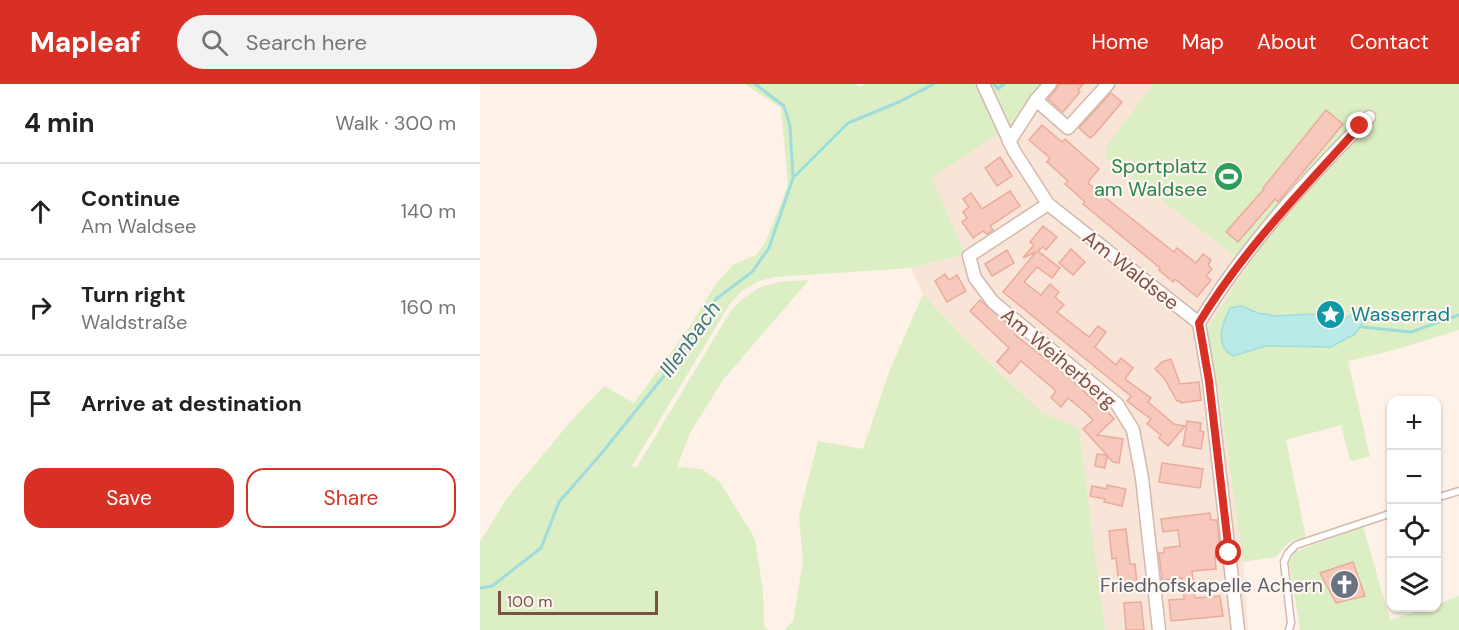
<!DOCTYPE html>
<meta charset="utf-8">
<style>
body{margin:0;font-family:"DM Sans",sans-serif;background:#f2f2f2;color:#202124}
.controls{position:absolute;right:18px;bottom:18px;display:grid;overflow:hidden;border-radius:12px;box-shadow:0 2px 4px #0004}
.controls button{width:54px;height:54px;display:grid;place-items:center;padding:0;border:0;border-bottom:2px solid #e0e0e0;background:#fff;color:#202124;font:30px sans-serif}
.scale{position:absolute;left:18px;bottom:15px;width:160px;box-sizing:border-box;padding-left:6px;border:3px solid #7b5148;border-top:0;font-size:16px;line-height:21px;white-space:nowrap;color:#7b5148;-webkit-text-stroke:4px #fff6ef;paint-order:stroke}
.stop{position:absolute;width:18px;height:18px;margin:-14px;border:4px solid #d93025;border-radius:50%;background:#fff}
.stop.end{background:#d93025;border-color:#fff;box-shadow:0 2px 6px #0008}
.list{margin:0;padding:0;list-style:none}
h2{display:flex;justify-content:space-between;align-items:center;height:78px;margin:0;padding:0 24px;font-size:26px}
h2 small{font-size:20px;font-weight:400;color:#757577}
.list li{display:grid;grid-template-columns:39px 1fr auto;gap:18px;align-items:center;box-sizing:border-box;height:96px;padding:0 24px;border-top:2px solid #e0e0e0}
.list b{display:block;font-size:22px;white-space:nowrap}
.list p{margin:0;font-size:20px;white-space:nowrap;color:#757577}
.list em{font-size:20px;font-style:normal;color:#757577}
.actions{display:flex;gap:12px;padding:18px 24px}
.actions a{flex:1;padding:14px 0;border:2px solid #d93025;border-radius:18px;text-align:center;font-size:21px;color:#d93025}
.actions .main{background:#d93025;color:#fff}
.icon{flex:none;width:33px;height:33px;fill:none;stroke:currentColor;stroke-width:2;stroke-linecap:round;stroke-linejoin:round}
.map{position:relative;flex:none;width:979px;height:546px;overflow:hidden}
header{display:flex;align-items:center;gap:36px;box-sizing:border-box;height:84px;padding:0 30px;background:#d93025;color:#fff}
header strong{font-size:28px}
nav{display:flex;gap:33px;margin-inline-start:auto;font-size:21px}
.search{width:420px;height:54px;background:#f2f2f2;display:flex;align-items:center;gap:15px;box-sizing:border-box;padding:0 21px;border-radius:33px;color:#757577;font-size:22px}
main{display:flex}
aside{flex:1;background:#fff}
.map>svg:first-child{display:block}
</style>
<header>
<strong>Mapleaf</strong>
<div class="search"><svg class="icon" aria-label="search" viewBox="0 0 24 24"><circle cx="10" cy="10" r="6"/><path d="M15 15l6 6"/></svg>Search here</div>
<nav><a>Home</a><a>Map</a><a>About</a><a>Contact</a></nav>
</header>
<main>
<aside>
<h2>4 min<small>Walk · 300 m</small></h2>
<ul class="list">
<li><svg class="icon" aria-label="ahead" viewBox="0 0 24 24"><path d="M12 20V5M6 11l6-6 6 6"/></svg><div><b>Continue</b><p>Am Waldsee</p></div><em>140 m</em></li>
<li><svg class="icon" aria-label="right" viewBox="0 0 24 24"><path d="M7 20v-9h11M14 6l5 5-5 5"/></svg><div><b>Turn right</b><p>Waldstraße</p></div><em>160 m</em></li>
<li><svg class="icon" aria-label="arrive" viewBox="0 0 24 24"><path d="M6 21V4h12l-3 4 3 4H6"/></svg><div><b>Arrive at destination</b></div></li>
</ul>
<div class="actions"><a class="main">Save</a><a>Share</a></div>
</aside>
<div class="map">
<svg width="979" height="546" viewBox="0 0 979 546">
<rect width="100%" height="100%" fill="#fef1e7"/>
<polygon fill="#f9e4d8" points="566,0 673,0 625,64 626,74 768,182 726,246 738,301 763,478 768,546 625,546 599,345 561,328 486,256 443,210 431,184 485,170 452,94 522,47"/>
<g fill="#dceec4" fill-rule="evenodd">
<path d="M265,0h111l3,3 7,-3h114l22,47 -70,47 33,76 -54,14 -137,9 -15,4 -17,10 -13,14 -97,161 5,1 93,-155c27,-30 41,-30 79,-32l-86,100 -33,53 -13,34 25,2 18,13 35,57 8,54 1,32 4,5h-288v-88l27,-44 64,-77 33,-35 30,17 53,-72 28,-46 18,-20 23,-10 10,-14 22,-56 -7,-77z"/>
<polygon points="508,0 566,0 531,50"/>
<path d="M673,0h306v246l-65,20 -46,11 22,96 -20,4 -9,-36 -55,15 20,98 -13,2 -7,5 -10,12 -33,5 -25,-177 -12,-55 42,-64 -142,-108 -1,-10zM761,222c28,12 40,8 69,9 10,0 20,6 32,6l9,-7 -20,33 -65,-1 -33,10 -3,-48z"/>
<polygon points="443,210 486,256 561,328 599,345 625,546 304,546 313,537 323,477 319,432 338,357 383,365 409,288"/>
<polygon points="883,442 910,536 947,524 956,524 957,520 979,512 979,546 820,546 809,478 815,468"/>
</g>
<path fill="#b9eae8" stroke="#9edddb" stroke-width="1.5" d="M761,222l17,7 18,3 37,-2 19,7h10l13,-9 6,2 3,7 -9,13 -24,13 -65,-1 -33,10c-19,-11 -11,-32 -3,-48z"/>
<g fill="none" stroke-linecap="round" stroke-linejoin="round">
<g stroke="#9edddb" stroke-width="3">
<polyline points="275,0 304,22 310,42 313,93"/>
<polyline points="514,0 518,5 524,0"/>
<polyline points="882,243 931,248 979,231"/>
<polyline points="0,504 12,502 61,464 79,418 121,370 200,272 236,215 272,188 289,164 313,94 368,39 419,18 454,0"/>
</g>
</g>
<g fill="#f6c9bc" stroke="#eaab9b" stroke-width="1.5">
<polygon points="580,0 603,0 598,6 600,8 583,28 568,15"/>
<polygon points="631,9 642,18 615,50 610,54 599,44"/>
<polygon points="846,26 863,40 798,118 795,115 758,158 746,148 784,105 783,104"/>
<polygon points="562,41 582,58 585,55 619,85 608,98 609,100 627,115 694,168 697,164 716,179 723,170 731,176 728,181 732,185 726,192 731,196 717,213 695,195 693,198 679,186 680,184 603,120 605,118 585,100 588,97 567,78 570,74 549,56"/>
<polygon points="520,73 532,92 517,102 505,84"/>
<polygon points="530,107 540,122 510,142 513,146 507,150 503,147 493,154 482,138 487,134 483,128 489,123 483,115 491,109 502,125"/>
<polygon points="563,142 577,153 566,166 563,163 558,167 580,184 572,194 557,183 544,198 561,211 570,200 579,208 575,213 584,221 577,228 609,253 618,242 626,248 615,263 636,281 641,274 653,284 645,295 671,314 668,318 694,340 705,342 688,362 679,354 681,351 667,340 671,335 647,317 651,312 523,208 556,168 543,174 554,161 550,158"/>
<polygon points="591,165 605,178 593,191 579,179"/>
<polygon points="527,166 534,179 512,192 505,180"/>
<polygon points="465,190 469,196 477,191 486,207 467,218 455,197"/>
<polygon points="500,216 536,247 534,250 585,290 618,320 620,319 634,335 617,351 643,355 639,379 633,378 627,372 625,384 615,382 617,370 627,371 603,345 613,336 605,328 588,314 581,323 571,314 576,307 541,277 530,290 517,278 529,264 490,227"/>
<polygon points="691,275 700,300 719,298 721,316 701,319 700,317 697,317 684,294 675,285 682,278"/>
<polygon points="707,337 721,339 720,347 724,348 721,365 703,362"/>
<polygon points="682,379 723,385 720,404 679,398"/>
<polygon points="627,401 646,405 642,422 624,418 625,415 610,412 612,402 627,405"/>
<polygon points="730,429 731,436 737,436 741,472 735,472 736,485 712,487 715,514 740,512 743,532 691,537 689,516 704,515 702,494 682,496 679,469 684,469 684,464 700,462 698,446 683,448 681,435"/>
<polygon points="646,445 650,480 655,480 657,500 639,502 636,474 632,475 629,447"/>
<polygon points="873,478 885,512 856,519 840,489"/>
<polygon points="661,518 664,546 646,546 644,519"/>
</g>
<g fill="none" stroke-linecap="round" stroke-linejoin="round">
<defs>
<g id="lane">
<polyline points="956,414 979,407"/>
<polyline points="809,546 811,539 804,478 808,469 816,461 912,429"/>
</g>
<g id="street">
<polyline points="503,0 534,67 568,120 719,239 729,297 758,546"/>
<polyline points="556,16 588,44 628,0"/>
<polyline points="529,58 556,16 570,0"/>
<polyline points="568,120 489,172 495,194 513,218 637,320 653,346 662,394 679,546"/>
<path d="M719,239c45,-75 108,-144 170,-206"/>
</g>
</defs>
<use href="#lane" stroke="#d4b8ae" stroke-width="9"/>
<use href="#street" stroke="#d4b8ae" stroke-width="15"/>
<use href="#lane" stroke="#fff" stroke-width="6"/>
<use href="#street" stroke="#fff" stroke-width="12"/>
</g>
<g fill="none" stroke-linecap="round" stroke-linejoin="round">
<path stroke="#d93025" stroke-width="8" d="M749,469l-20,-172 -10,-58c44,-73 104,-134 161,-197"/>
</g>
<defs>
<symbol id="stadium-disc" viewBox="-11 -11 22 22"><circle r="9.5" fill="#2e9e5b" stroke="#fff6ef"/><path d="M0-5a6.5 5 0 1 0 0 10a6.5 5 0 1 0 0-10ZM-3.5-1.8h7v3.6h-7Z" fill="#fff"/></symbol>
<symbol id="sight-disc" viewBox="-11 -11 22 22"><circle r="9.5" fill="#0f9aa8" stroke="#fff6ef"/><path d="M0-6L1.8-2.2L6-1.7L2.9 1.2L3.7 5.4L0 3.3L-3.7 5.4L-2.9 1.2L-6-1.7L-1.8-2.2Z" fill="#fff"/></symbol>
<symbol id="church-disc" viewBox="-11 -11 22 22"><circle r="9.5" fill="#6b7280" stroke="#fff6ef"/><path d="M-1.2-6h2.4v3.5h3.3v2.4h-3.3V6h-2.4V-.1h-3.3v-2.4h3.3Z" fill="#fff"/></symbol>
</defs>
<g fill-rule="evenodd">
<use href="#stadium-disc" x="732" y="76" width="33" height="33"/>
<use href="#sight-disc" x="834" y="214" width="33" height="33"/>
<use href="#church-disc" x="848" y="484" width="33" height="33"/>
</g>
<g text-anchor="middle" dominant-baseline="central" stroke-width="4.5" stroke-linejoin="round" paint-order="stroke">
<g font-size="20" fill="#27864d" stroke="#fff6ef" text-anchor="end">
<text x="727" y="82">Sportplatz<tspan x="727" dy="23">am Waldsee</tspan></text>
</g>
<g font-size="20" fill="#7b5148" stroke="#fff6ef">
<text transform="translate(651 186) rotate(38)">Am Waldsee</text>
<text transform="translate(579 274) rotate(40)">Am Weiherberg</text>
</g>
<g font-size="20" fill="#0d838f" stroke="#fff6ef" text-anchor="start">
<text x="871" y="230">Wasserrad</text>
</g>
<g font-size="20" fill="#5b616d" stroke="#fff6ef" text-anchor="end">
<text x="843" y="501">Friedhofskapelle Achern</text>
</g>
<g font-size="21" font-style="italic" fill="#387a79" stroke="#fff6ef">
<text transform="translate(210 255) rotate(-54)">Illenbach</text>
</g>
</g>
</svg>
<div class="controls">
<button>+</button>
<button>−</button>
<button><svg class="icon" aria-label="locate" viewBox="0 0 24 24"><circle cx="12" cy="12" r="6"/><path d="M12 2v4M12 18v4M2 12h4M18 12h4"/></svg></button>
<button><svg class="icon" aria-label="layers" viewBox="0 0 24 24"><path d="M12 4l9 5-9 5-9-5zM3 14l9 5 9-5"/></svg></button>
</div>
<div class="scale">100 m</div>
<div class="stop" style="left:749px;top:469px"></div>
<div class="stop end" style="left:880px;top:42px"></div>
</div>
</main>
